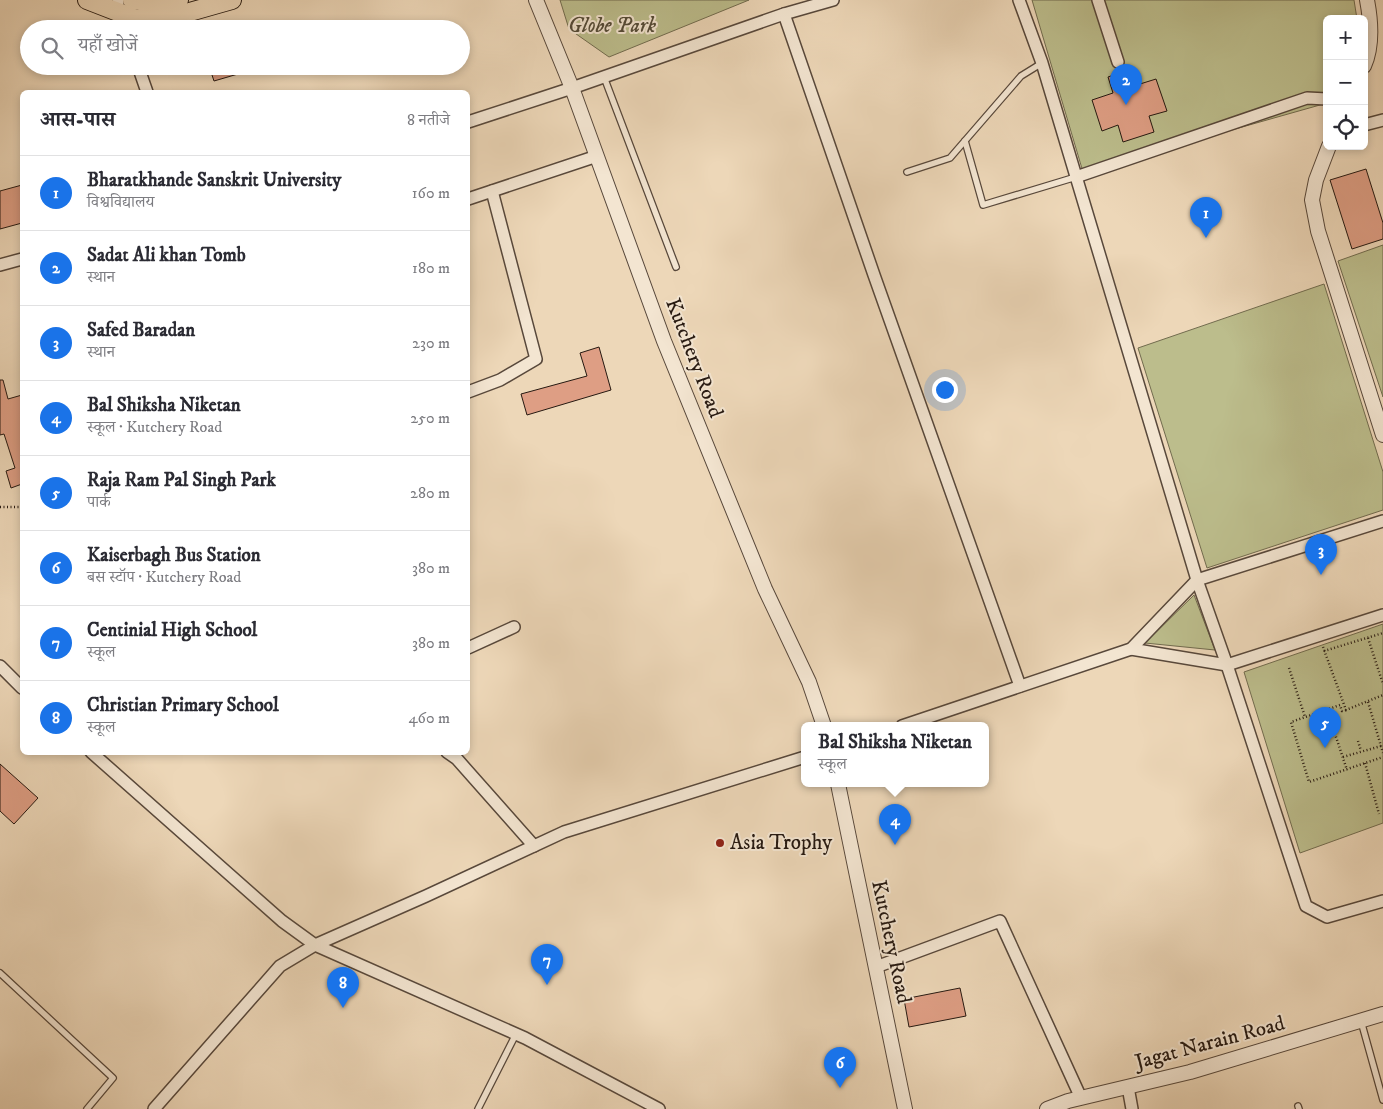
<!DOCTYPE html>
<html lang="hi">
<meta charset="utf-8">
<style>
body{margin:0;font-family:"IM FELL DW Pica","Noto Serif Devanagari",serif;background:#f7f7f7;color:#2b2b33}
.controls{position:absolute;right:15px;top:15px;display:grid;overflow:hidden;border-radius:8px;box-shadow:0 2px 8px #0003}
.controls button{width:45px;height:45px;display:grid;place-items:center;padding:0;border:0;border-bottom:1px solid #e1e1e2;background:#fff;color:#2b2b33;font:25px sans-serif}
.you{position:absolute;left:944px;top:389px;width:18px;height:18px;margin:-12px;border:4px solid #fff;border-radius:50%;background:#1a73e8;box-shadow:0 0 0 8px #1a73e833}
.badge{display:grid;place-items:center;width:32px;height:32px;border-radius:50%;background:#1a73e8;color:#fff;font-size:16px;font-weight:700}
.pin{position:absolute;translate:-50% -41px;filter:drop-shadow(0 1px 2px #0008)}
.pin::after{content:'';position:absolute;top:26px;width:18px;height:15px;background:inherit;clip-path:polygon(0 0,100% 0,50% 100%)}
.popup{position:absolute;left:801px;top:722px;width:188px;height:65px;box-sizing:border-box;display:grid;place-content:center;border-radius:8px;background:#fff;filter:drop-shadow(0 1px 4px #0005);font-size:16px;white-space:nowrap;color:#7c7c81}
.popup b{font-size:19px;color:#2b2b33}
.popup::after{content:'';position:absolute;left:50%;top:100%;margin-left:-10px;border:10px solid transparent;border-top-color:#fff}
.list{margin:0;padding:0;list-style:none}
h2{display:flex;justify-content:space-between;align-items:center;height:65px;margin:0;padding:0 20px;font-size:21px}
h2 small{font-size:16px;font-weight:400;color:#7c7c81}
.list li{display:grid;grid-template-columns:32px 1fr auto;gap:15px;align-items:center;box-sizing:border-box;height:75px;padding:0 20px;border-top:1px solid #e1e1e2}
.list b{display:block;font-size:19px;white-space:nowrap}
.list p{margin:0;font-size:16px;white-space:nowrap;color:#7c7c81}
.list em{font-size:16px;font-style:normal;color:#7c7c81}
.icon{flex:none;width:28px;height:28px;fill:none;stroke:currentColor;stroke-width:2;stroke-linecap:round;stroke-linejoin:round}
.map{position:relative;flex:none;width:1383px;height:1109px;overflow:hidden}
.search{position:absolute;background:#fff;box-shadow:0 2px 8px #0003;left:20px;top:20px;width:450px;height:55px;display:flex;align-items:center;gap:12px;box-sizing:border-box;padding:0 18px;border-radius:28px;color:#7c7c81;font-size:19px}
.panel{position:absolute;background:#fff;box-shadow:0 2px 8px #0003;left:20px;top:90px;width:450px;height:665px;border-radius:8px}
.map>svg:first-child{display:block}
</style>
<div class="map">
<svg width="1383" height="1109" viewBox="0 0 1383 1109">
<rect width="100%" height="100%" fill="#edd7b8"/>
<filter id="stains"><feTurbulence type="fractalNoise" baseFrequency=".004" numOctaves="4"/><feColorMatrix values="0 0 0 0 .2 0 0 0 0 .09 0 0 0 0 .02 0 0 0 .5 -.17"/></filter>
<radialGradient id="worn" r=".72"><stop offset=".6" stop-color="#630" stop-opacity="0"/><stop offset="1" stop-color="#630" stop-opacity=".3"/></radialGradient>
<g fill="#bcbd8c" stroke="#716b4e">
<polygon points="560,0 749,0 609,57 569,29"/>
<polygon points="1032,0 1354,0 1357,19 1327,19 1327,103 1083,172"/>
<polygon points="1383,245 1383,397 1338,261"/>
<polygon points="1324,284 1383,472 1383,510 1207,568 1138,348"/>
<polygon points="1194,595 1215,650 1145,643"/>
<polygon points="1383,624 1383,823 1300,853 1244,672"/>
</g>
<g fill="#de9e84" stroke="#261911">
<polygon points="209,66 255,66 255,69 214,81"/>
<polygon points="1134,68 1140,84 1156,79 1167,111 1149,116 1154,132 1123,142 1118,125 1102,131 1092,100 1113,93 1108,77"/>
<polygon points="1366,169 1383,223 1383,239 1352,249 1330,180"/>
<polygon points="22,185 22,223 0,229 0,191"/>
<polygon points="599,347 611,390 527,415 521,394 587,376 580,353"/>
<polygon points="0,380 3,380 8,399 22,395 22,484 11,488 6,471 15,468 4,434 0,435"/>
<polygon points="0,764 38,798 14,824 0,811"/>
<polygon points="960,988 966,1016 909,1027 904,999"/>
</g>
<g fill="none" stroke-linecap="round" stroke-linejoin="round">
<defs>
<g id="service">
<polyline points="604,77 676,267"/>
<polyline points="965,141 983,205 1076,177"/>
<polyline points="907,172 950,158 1021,76 1042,63"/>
<polyline points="0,973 113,1078 87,1109"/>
<polyline points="1361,1021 1383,1100"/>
<polyline points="1298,1106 1299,1109"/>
<polyline points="478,1109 516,1034"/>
</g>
<g id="minor">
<polyline points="118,0 118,12 124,29"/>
<polyline points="1019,0 1042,63 1197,580 1227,665 1306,906 1327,917 1383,901"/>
<polyline points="1098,0 1118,62"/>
<polyline points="784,14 874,275 1020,686"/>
<polyline points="138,66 147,92"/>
<polyline points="468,122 572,88 784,14 833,0"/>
<polyline points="1364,125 1383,120"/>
<polyline points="1076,177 1307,98 1327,99"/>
<polyline points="468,199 597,156"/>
<polyline points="0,265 22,259"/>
<polyline points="468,392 500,380 536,359 492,191"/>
<polyline points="468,648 514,627"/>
<polyline points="1131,649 1227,665 1383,615"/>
<polyline points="0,666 22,688"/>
<polyline points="902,726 1131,649 1197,580 1383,521"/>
<polyline points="91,752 282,921 315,945 525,1038 659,1109"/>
<polyline points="447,752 457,759 534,846"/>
<polyline points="876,967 1000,921 1081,1098"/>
<polyline points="1128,1087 1132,1109"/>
<polyline points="154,1109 280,966 315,945 426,896 564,832 805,757"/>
</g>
<g id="tertiary">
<polyline points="536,0 572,88 664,341 765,589 809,682 824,726"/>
<path d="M1364,66c9,-20 7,-45 3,-66"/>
<polyline points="1329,146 1316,180 1312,200 1318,231 1383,435"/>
<polyline points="838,784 905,1109"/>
<polyline points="1047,1109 1068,1101 1190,1072 1383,1014"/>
</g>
<g id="primary">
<polyline points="87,0 136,19 165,19 232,0"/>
<polyline points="132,0 164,4 179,0"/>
</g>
</defs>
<use href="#service" stroke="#58483b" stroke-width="8"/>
<use href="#minor" stroke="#58483b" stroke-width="14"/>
<use href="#tertiary" stroke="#58483b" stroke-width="16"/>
<use href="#primary" stroke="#261911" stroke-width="20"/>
<g stroke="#261911" stroke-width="2.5" stroke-dasharray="1 2.5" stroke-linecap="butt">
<polyline points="0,507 22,507"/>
<polyline points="1368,638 1383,684"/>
<polyline points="1323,647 1346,710 1383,695"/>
<polyline points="1324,651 1383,633"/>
<polyline points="1289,668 1305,717"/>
<polyline points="1368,702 1383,753"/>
<polyline points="1327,710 1347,770"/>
<polyline points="1346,710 1342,711 1340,705 1291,722 1309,782 1383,757"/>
<polyline points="1358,741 1361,751"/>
<polyline points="1343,757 1381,746"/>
<polyline points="1365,763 1379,814"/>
</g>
<use href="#service" stroke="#f3e5d1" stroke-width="5.5"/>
<use href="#minor" stroke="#f3e5d1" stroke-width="11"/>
<use href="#tertiary" stroke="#f3e5d1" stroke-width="14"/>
<use href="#primary" stroke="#edd7b8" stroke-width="18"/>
</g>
<circle fill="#8f2418" stroke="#f3e5d1" stroke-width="2" cx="720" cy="843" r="5"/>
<g text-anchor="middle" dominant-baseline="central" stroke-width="4" stroke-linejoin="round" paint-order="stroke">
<g font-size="21" font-style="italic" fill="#534a36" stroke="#f3e5d1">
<text x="612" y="26">Globe Park</text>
</g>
<g font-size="21" fill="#261911" stroke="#f3e5d1">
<text transform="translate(694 358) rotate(69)">Kutchery Road</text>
<text transform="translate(891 942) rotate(78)">Kutchery Road</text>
<text transform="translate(1210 1043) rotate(-15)">Jagat Narain Road</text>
</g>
<g font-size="21" fill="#261911" stroke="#f3e5d1" text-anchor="start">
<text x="730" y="843">Asia Trophy</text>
</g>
</g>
<rect width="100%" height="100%" filter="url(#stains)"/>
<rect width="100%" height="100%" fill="url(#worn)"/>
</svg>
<div class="controls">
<button>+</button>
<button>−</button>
<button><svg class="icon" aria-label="locate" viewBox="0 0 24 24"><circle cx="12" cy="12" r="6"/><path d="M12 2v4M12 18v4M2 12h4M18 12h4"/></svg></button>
</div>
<div class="you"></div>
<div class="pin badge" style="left:1206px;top:238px">1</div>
<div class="pin badge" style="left:1126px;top:105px">2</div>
<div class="pin badge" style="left:1321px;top:575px">3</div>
<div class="pin badge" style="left:895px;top:845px">4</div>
<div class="popup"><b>Bal Shiksha Niketan</b>स्कूल</div>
<div class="pin badge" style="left:1325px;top:748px">5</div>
<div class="pin badge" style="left:840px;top:1088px">6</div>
<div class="pin badge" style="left:547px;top:985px">7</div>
<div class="pin badge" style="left:343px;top:1008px">8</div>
<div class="search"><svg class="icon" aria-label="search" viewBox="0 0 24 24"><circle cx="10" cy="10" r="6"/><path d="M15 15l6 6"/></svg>यहाँ खोजें</div>
<section class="panel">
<h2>आस-पास<small>8 नतीजे</small></h2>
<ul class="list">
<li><span class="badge">1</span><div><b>Bharatkhande Sanskrit University</b><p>विश्वविद्यालय</p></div><em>160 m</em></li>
<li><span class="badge">2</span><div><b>Sadat Ali khan Tomb</b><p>स्थान</p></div><em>180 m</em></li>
<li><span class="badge">3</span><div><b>Safed Baradan</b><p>स्थान</p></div><em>230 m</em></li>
<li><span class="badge">4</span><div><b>Bal Shiksha Niketan</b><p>स्कूल · Kutchery Road</p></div><em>250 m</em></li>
<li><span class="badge">5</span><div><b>Raja Ram Pal Singh Park</b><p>पार्क</p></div><em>280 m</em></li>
<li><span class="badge">6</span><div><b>Kaiserbagh Bus Station</b><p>बस स्टॉप · Kutchery Road</p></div><em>380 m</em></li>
<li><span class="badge">7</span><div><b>Centinial High School</b><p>स्कूल</p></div><em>380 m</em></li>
<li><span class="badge">8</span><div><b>Christian Primary School</b><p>स्कूल</p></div><em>460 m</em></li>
</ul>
</section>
</div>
